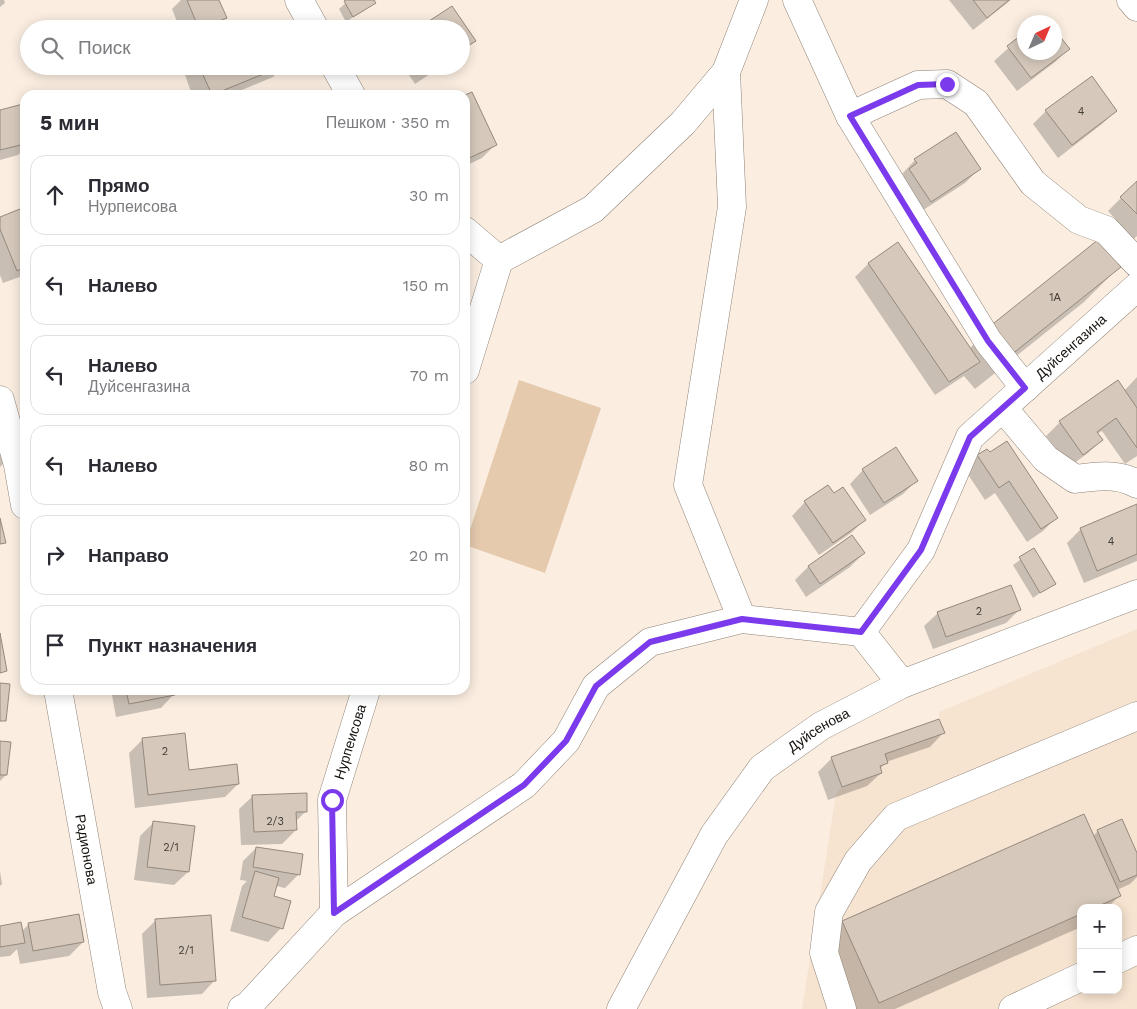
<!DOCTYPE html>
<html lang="ru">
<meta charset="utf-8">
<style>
body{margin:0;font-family:"Work Sans",sans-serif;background:#f7f7f7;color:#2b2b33}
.controls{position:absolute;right:15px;bottom:15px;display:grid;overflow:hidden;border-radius:10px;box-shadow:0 2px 12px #0003}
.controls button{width:45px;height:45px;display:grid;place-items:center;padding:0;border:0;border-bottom:1px solid #e1e1e2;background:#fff;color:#2b2b33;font:25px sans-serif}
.compass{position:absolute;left:1017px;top:15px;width:45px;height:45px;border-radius:50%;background:#fff;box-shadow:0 2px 12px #0003;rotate:44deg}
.stop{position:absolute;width:15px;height:15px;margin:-11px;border:4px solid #7c3aed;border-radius:50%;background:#fff}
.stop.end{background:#7c3aed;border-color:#fff;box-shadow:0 1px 5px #0008}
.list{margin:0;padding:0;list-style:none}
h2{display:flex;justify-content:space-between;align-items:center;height:65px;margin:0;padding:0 20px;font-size:21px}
h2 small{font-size:16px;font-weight:400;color:#7c7c81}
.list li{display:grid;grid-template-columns:32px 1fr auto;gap:15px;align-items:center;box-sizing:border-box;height:80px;margin:0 10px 10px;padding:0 10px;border:1px solid #e1e1e2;border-radius:15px}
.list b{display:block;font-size:19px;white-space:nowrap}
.list p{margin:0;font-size:16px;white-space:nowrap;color:#7c7c81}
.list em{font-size:16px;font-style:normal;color:#7c7c81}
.icon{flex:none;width:28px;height:28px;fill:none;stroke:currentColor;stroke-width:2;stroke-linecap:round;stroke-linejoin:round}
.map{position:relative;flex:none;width:1137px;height:1009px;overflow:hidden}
.search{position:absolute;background:#fff;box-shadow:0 2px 12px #0003;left:20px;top:20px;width:450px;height:55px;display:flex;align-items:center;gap:12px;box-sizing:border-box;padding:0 18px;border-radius:28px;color:#7c7c81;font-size:19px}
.panel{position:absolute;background:#fff;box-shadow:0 2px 12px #0003;left:20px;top:90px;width:450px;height:605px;border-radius:15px}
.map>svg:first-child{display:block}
</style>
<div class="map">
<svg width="1137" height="1009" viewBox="0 0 1137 1009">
<rect width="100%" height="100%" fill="#fbeee1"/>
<path fill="#f6e3d0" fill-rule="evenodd" d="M1137,629v380h-335l34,-215 6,-7 -11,-30 108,-38v-7zM1081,908h37v82h-37z"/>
<polygon fill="#e5caae" points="519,380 601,408 545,573 465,545"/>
<g fill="#0003">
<polygon points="0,0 4,0 5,3 0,7"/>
<polygon points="181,0 218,0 225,18 214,29 180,29 172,9"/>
<polygon points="349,0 373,0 374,3 346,22 339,9"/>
<polygon points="949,0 1011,0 973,30"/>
<polygon points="1045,19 1048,22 1040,22"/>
<polygon points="461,29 474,41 461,53"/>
<polygon points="1024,34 1024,52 1054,52 1068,49 1055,62 1017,91 994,61"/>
<polygon points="182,66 284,66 273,77 230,95 192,95"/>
<polygon points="403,66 442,66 415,84"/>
<polygon points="465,96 496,144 482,158 465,166"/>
<polygon points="0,111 25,118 25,148 18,155 0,160"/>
<polygon points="1046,111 1116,111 1102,124 1058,158 1033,124"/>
<polygon points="915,160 979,169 965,183 917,214 897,183 904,176 902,174"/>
<polygon points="1137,182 1137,236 1134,239 1108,211"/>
<polygon points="25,208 25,275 3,283 0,275 0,218"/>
<polygon points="898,244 969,349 990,328 1119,267 1084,302 975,389 964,376 935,395 855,277 868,264"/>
<polygon points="25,295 25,308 21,299"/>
<polygon points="1137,377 1137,456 1125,464 1102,431 1097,434 1102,440 1088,453 1069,467 1046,436 1060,422 1117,382 1124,391"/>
<polygon points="0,443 4,463 0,467"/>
<polygon points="978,456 1056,518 1043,531 1027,542 995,493 985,500 965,470"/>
<polygon points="863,470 916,481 903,494 870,515 850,484"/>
<polygon points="834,495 864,520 851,533 819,555 792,516 805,502"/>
<polygon points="1137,506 1137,561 1084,583 1067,543 1080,530"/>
<polygon points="852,537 864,553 850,567 806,597 795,580 808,567"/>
<polygon points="1034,550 1054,583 1033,598 1013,565"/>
<polygon points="1019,610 1006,623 933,649 924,626 938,613"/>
<polygon points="111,690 173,690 174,694 161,708 116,717"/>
<polygon points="943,733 930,747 886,762 880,769 881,773 867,786 828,800 818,772 832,758"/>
<polygon points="143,739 188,771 238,784 225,797 135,808 129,753"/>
<polygon points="0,742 6,775 0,781"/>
<polygon points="253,796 306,811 295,822 296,830 282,844 241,845 239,809"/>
<polygon points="154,822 193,827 188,872 174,885 134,880 140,836"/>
<polygon points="1098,831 1137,856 1137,877 1130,884 1117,890 1120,895 1107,908 1081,908 1081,927 895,1009 844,1009 817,948 843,922 1093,836"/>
<polygon points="256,848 299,874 285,888 276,886 272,897 281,928 268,942 230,931 242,886 247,881 240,880 243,861"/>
<polygon points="0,871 2,884 0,886"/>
<polygon points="155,921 215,980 202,994 147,998 142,934"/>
<polygon points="29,924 83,942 69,956 20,964 17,949 10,956 0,957 0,927 22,931"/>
</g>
<g fill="#d6c9bc" stroke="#95897d">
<polygon points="187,0 219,0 227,18 199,29"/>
<polygon points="346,0 374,0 376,3 353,17 344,1"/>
<polygon points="973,0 1009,0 987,18"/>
<polygon points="452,6 476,41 461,50 461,29 417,29"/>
<polygon points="1054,29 1070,49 1031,78 1007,46 1024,33 1024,52 1054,52"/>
<polygon points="199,66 283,66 212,95"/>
<polygon points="1092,76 1117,111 1072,145 1045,110"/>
<polygon points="472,92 497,145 465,160 465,95"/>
<polygon points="23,104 25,113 25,144 0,150 0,110"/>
<polygon points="956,132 981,169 931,202 909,169 917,163 914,159"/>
<polygon points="1137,181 1137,214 1120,197"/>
<polygon points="25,207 25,267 17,271 0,229 0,217"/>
<polygon points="1099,239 1121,267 1011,355 989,327"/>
<polygon points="898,242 980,362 949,382 868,263"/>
<polygon points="1118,380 1137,408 1137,448 1116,418 1097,432 1103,440 1083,455 1059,421"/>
<polygon points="1007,441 1058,518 1041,529 1009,481 999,488 977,455 987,449 990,452"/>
<polygon points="896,447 918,481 884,503 862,469"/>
<polygon points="828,485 834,493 843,487 866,520 833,543 804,501"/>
<polygon points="1137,504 1137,554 1097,571 1080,528"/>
<polygon points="0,518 6,543 0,544"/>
<polygon points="852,535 865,553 820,584 808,566"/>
<polygon points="1034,548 1056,584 1040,593 1019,557"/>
<polygon points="1011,585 1021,610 946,637 937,612"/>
<polygon points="0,633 7,671 0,673"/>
<polygon points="0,683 10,684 6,721 0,721"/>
<polygon points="126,690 175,690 175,695 129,704"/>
<polygon points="939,719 945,733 885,754 888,763 880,766 882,773 842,787 831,757"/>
<polygon points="185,733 189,770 237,764 239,784 148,795 142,738"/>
<polygon points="0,741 11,742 7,775 0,775"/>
<polygon points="307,793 307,812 296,812 297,830 254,832 252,795"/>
<polygon points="1084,814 1121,896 1094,908 1081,908 1081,914 879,1003 842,921"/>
<polygon points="1122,819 1137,853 1137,875 1120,882 1097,830"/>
<polygon points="153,821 195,826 189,872 147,867"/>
<polygon points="256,847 303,854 300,875 253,867"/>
<polygon points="255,871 279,878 274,896 291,901 283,929 242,917"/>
<polygon points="79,914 84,942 33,951 28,923"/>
<polygon points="211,915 216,981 160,985 155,919"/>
<polygon points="21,922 25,943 0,947 0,926"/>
</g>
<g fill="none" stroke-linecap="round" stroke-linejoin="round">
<defs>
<g id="minor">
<polyline points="299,0 315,29"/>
<polyline points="754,0 726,72 732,207 688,485 742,619 861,632 902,684"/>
<polyline points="797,0 850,116 988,341 1025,388"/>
<polyline points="1131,0 1137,7"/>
<polyline points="335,66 351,95"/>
<polyline points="850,116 918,85 947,84 976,103 1033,183 1079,220 1106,230 1137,263"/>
<polyline points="465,231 499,260 465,370"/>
<polyline points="499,260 593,209 683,123 726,72"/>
<polyline points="0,400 18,465 25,505"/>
<path d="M1003,408l43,51 29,20c21,-3 43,-6 62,5"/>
<path id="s1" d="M861,632l60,-82 49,-113 167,-150"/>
<path id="s2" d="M58,690l54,302 6,17"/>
<path id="s3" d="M334,913l-2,-113 34,-110"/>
<polyline points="1118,959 1137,950"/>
<polyline points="242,1009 248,1006 334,913 524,785 566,741 596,686 650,642 742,619"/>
<polyline points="842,1009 824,953 829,912 858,861 896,817 1137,716"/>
<polyline points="1013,1009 1081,977"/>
</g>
<g id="major">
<path id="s4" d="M621,1009l93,-174 48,-67 59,-42 81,-42 235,-90"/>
</g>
</defs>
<use href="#minor" stroke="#8f8378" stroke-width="29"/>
<use href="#major" stroke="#8f8378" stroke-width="29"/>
<use href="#minor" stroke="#fff" stroke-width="28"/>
<use href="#major" stroke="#fff" stroke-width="28"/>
</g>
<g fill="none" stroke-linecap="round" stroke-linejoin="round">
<polyline stroke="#7c3aed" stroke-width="6" points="332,800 334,913 524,785 566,741 596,686 650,642 742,619 861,632 921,550 970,437 1025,388 988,341 850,116 918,85 947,84"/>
</g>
<g text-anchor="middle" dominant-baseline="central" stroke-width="4.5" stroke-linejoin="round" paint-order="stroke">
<g font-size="11" fill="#443e38">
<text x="1081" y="111">4</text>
<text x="1055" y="297">1А</text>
<text x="1111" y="541">4</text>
<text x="979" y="611">2</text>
<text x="165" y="751">2</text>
<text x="275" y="821">2/3</text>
<text x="171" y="847">2/1</text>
<text x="186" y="950">2/1</text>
</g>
<g font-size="14" fill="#14100c" stroke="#fff">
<text stroke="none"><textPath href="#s1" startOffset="360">Дуйсенгазина</textPath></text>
<text stroke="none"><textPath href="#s4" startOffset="348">Дуйсенова</textPath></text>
<text stroke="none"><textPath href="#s3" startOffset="174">Нурпеисова</textPath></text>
<text stroke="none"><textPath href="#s2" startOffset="162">Радионова</textPath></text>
</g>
</g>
</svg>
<div class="controls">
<button>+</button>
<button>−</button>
</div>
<svg class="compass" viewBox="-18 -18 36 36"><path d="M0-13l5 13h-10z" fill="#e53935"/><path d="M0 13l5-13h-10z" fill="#7c7c81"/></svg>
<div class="stop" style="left:332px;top:800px"></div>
<div class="stop end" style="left:947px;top:84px"></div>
<div class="search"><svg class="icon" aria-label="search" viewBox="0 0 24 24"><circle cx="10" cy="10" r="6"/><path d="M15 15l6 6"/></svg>Поиск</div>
<section class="panel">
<h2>5 мин<small>Пешком · 350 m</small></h2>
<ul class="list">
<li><svg class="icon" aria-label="ahead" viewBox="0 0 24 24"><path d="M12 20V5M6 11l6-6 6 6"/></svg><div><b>Прямо</b><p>Нурпеисова</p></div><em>30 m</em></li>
<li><svg class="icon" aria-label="left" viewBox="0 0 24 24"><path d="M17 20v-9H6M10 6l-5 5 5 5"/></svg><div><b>Налево</b></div><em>150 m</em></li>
<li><svg class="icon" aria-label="left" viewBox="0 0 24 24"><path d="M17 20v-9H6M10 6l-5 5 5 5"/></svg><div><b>Налево</b><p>Дуйсенгазина</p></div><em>70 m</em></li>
<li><svg class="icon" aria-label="left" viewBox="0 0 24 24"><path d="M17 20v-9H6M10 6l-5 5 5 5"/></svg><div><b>Налево</b></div><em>80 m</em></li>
<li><svg class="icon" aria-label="right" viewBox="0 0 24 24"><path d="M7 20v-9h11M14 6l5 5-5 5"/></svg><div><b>Направо</b></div><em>20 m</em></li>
<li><svg class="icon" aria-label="arrive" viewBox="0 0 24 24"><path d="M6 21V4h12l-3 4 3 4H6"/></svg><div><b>Пункт назначения</b></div></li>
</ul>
</section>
</div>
